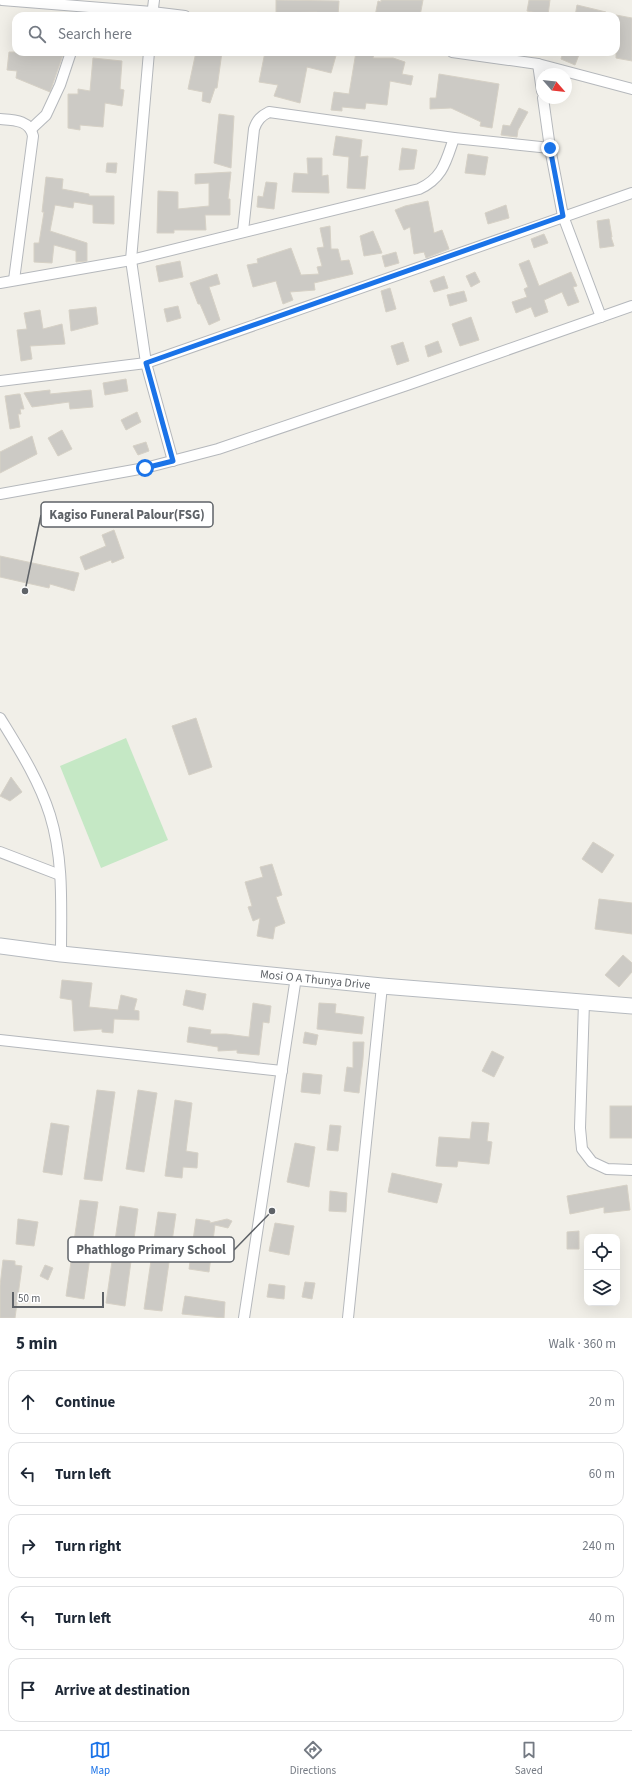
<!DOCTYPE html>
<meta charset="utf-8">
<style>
body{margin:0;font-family:"Source Sans 3",sans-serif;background:#f2f2f3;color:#1f2937}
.controls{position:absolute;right:12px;bottom:12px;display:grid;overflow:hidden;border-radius:8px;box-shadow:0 4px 16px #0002}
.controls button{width:36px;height:36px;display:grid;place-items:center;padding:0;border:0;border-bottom:1px solid #e0e1e3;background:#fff;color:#1f2937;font:20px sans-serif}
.compass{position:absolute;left:536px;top:68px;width:36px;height:36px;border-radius:50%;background:#fff;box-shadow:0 4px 16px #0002;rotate:118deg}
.scale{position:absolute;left:12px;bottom:10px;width:92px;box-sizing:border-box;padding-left:4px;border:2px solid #5f6368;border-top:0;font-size:11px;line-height:14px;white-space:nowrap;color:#5f6368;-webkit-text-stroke:3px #fff;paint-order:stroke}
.stop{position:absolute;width:12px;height:12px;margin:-9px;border:3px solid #1a73e8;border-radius:50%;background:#fff}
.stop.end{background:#1a73e8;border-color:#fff;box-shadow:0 1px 4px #0008}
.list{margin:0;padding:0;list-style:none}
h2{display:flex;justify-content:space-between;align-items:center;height:52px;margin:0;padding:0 16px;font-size:17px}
h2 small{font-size:13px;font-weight:400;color:#747a83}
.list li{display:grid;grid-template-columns:26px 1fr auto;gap:12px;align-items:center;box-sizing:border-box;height:64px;margin:0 8px 8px;padding:0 8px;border:1px solid #e0e1e3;border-radius:12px}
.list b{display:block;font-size:15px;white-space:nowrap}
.list em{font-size:13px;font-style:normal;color:#747a83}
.icon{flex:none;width:22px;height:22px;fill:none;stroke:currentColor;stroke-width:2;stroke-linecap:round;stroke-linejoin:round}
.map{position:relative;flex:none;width:632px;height:1318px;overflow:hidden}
.search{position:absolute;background:#fff;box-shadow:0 4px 16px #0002;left:12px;right:12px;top:12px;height:44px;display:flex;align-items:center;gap:10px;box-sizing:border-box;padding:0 14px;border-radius:12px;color:#747a83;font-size:15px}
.sheet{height:412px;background:#fff}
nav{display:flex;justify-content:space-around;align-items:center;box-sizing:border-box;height:56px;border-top:1px solid #e0e1e3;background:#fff;font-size:11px;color:#747a83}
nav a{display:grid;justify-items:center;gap:2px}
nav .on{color:#1a73e8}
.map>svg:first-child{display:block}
</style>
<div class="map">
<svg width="632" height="1318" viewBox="0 0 632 1318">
<rect width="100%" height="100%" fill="#f1efe8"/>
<polygon fill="#c5e8c5" points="126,738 168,840 101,868 60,766"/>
<g fill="#cccac5" stroke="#d6d1c6">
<polygon points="276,0 339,1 338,16 317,16 317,12 276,13"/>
<polygon points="381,0 423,0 420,16 375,16 378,1 381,2"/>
<polygon points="529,0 550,0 548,15 527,11"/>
<polygon points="577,5 606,12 606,16 575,16"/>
<polygon points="616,15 632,18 632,61 616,58"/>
<polygon points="9,52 64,52 50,92 16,78 17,71 7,70"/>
<polygon points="196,52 222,52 217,88 215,88 210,103 202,101 203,92 188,89"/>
<polygon points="265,52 337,52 331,73 307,67 300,103 274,96 278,85 259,82"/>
<polygon points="356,52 374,54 373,58 393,58 405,62 402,74 413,76 411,85 390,81 387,105 366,103 365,109 342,107 342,111 331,110 334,92 349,94"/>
<polygon points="563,52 580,52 575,65 561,59"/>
<polygon points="93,58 122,61 120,89 124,90 122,106 105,103 103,127 80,125 80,130 68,128 68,94 78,94 78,89 90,91"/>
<polygon points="439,74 499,84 492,128 480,126 481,122 451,108 430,109 430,98 436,98"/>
<polygon points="519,108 528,112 518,130 517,137 501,135 503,125 510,126"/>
<polygon points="219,114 234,116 231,168 214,163"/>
<polygon points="336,136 362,140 360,157 368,156 365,189 347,188 349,157 333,155"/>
<polygon points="402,148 417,150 414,169 399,170"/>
<polygon points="468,154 488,157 485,175 465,173"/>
<polygon points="307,158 322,158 322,176 328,175 329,193 292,192 294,173 308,174"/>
<polygon points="107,163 117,163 116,173 106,172"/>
<polygon points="231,172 228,199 230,199 230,215 205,215 206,230 174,230 174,233 157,233 158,191 178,192 178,209 209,206 209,183 195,184 195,174"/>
<polygon points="46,177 63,179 62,189 89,194 89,196 114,196 114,224 93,223 93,205 74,202 73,208 55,205 50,231 87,243 87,261 76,262 76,251 54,245 52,263 34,262 34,243 39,243 44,212 42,212"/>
<polygon points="266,182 277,183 274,209 257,207 258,196 263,197"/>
<polygon points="428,201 434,233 442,230 449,249 426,258 424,252 414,254 410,227 404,230 395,210 405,206"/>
<polygon points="506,205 509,218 488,224 485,213"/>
<polygon points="609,219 612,237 611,237 614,246 600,248 597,221"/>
<polygon points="330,226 331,249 338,249 341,261 349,260 353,274 314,283 315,290 290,292 293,300 283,304 276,281 253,287 247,265 258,263 257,259 291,248 301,275 319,274 317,267 322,266 317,248 324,247 320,228"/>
<polygon points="373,231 382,253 364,256 360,236"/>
<polygon points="544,234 548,243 534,248 531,239"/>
<polygon points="396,252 399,263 385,267 382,256"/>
<polygon points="529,260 539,286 571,272 577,286 573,287 579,302 568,306 562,292 544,300 548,312 535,317 531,307 516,313 512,302 527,297 524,289 528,287 519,264"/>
<polygon points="180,261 183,277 159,282 156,266"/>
<polygon points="475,272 480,282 471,287 466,276"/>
<polygon points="217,274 220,284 209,287 220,320 209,325 200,304 198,304 190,283"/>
<polygon points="444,276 448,288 434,292 430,281"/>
<polygon points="390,288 396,309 386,312 381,291"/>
<polygon points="464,291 467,301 450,306 447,295"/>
<polygon points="178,306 181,318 167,322 164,309"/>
<polygon points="96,307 98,324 71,331 69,310"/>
<polygon points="40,310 43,329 62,324 65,344 30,346 32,359 21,361 17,330 27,329 24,313"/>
<polygon points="471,317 479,340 460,346 452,324"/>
<polygon points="438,341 442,352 428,357 425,346"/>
<polygon points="403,342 409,361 397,365 391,346"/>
<polygon points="126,379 128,391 105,395 103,383"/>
<polygon points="50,390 50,394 91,390 93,407 70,409 69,402 32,407 24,393"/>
<polygon points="18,394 20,394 24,409 20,409 21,414 18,414 20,427 10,429 5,396"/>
<polygon points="137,412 141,422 126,430 121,420"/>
<polygon points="62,430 72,449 58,456 48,438"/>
<polygon points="32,436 37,454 0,473 0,452"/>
<polygon points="146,442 149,451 138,455 133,446"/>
<polygon points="114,530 124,558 112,563 111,560 85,570 80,557 106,546 102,535"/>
<polygon points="0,556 79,573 74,591 50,584 49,588 0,577"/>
<polygon points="196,718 212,767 189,775 172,726"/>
<polygon points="11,777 22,792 10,801 0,796"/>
<polygon points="593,842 614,855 602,873 582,859"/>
<polygon points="272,864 282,895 276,897 285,923 275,927 273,939 257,936 260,918 253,921 248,907 252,906 245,882 263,877 260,867"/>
<polygon points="599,899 632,903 632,934 595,929"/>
<polygon points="623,955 632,963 632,972 619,987 605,975"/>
<polygon points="62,980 92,983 89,1007 118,1010 121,995 137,999 134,1010 139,1011 139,1020 114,1019 113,1033 102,1032 102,1029 74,1031 72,1000 60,998"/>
<polygon points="186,990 206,994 203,1010 183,1005"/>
<polygon points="253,1003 271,1006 269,1023 263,1022 259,1055 237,1053 237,1050 218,1051 218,1047 187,1042 189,1027 211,1030 210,1034 226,1034 249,1037"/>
<polygon points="319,1003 336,1004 335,1013 364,1017 362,1034 317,1029"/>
<polygon points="305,1032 318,1035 316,1045 303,1043"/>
<polygon points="353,1042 364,1042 363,1059 359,1093 344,1091 347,1067 353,1068"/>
<polygon points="492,1051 504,1057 494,1077 482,1071"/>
<polygon points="303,1073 322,1075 320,1094 301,1092"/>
<polygon points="97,1090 115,1092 102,1181 84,1179"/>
<polygon points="138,1090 157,1093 144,1172 126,1169"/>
<polygon points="175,1100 192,1103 186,1151 198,1153 197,1168 183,1167 182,1178 165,1176"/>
<rect x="610" y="1106" width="22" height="32"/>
<polygon points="472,1122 489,1123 487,1141 492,1142 489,1164 458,1161 457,1167 436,1166 439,1137 470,1139"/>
<polygon points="51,1123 69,1126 62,1175 43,1172"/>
<polygon points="330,1125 341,1126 338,1151 327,1150"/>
<polygon points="295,1143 315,1147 309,1187 287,1182"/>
<polygon points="392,1173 442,1184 437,1203 388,1192"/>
<polygon points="627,1185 630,1210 604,1213 604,1207 570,1214 567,1196"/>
<polygon points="330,1191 347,1193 346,1212 329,1211"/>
<polygon points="80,1200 98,1202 84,1299 66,1296"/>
<polygon points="120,1206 138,1209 125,1306 106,1303"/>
<polygon points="158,1212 176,1214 162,1311 144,1309"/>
<polygon points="18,1219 38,1222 34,1246 16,1244"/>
<polygon points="196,1219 210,1221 210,1223 227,1219 232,1221 228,1228 215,1225 209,1272 189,1269"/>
<polygon points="275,1223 294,1226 289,1255 269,1251"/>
<polygon points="579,1231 579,1249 567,1249 567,1232"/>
<polygon points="3,1260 15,1261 15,1265 22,1266 15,1318 0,1318 0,1286"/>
<polygon points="45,1265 53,1268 48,1280 40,1276"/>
<polygon points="305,1282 315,1283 312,1299 302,1297"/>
<polygon points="269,1284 285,1286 284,1299 267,1297"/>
<polygon points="185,1296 225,1302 224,1318 182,1314"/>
</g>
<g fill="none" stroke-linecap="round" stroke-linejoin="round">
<defs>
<g id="street">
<polyline points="2,0 152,12 185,16"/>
<polyline points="152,16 154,0"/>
<polyline points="149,52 131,260 146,363 173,461"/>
<polyline points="452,52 538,64 632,89"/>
<polyline points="538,64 542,91"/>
<polyline points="543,98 550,148 563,216 601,317"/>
<path d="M0,119c14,1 30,1 33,17l-19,144"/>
<polyline points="31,129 46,115 60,85 71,52"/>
<path d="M243,231l11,-102c3,-9 7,-13 15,-17l185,26 96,10"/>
<path d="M0,283l131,-23 288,-71c24,-11 27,-28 35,-51"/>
<polyline points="0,381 146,363 632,193"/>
<polyline points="0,494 145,468 218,449 407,385 632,306"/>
<path d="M0,718c19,31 39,62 50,97 14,45 11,93 11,139"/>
<polyline points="0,852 60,875"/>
<polyline points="584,1002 580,1128 582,1149 592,1162 607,1169 632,1170"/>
<polyline points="0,1040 282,1071"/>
<polyline points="244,1318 296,977"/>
<polyline points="348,1318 382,986"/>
</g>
<g id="secondary">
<path id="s1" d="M0,946l61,8 321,32 250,20"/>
</g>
</defs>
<use href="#street" stroke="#b5b8bc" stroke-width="12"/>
<use href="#secondary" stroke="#b6babf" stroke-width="17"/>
<use href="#street" stroke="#fff" stroke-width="10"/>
<use href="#secondary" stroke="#fff" stroke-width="15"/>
</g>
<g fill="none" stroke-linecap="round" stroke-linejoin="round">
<polyline stroke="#1a73e8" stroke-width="5" points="145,468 173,461 146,363 563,216 550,148"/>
</g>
<g text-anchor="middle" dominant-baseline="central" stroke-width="3" stroke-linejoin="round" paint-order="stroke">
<g font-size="12" fill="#5f6368" stroke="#fff">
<text stroke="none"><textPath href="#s1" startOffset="317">Mosi O A Thunya Drive</textPath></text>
</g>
</g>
<path fill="none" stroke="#5f6368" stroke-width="1.5" d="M25 591L41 515M272 1211L234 1250"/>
<g fill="#5f6368" stroke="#fff" stroke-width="1.5">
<circle cx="25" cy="591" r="4"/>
<circle cx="272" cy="1211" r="4"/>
</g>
<g fill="#fff" stroke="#5f6368" stroke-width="1.5">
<rect x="41" y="502" width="172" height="25" rx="4"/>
<rect x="68" y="1237" width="166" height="25" rx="4"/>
</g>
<g font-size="13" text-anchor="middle" font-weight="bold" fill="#5f6368">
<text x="127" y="519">Kagiso Funeral Palour(FSG)</text>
<text x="151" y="1254">Phathlogo Primary School</text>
</g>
</svg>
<div class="controls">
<button><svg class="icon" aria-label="locate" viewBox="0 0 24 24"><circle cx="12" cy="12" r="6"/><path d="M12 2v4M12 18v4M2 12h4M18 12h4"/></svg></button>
<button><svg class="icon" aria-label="layers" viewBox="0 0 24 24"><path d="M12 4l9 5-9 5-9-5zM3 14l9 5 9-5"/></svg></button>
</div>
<svg class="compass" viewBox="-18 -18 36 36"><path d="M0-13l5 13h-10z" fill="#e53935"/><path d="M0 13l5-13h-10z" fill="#747a83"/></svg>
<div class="scale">50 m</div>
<div class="stop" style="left:145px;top:468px"></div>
<div class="stop end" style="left:550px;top:148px"></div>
<div class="search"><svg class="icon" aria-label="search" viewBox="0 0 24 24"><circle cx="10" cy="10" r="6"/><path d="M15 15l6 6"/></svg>Search here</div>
</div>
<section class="sheet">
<h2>5 min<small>Walk · 360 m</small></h2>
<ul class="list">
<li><svg class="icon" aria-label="ahead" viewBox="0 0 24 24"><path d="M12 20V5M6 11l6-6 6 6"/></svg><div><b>Continue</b></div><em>20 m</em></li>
<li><svg class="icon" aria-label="left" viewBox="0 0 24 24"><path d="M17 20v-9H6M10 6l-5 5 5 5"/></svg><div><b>Turn left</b></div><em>60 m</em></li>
<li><svg class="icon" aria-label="right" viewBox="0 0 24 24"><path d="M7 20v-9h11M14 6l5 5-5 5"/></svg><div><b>Turn right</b></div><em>240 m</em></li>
<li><svg class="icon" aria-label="left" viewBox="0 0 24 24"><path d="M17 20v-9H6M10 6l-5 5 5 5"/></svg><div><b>Turn left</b></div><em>40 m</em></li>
<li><svg class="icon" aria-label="arrive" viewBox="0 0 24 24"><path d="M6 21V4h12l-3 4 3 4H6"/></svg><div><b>Arrive at destination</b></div></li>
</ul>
</section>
<nav>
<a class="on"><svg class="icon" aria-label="map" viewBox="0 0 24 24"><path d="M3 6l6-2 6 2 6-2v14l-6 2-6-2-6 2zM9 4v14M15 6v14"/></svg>Map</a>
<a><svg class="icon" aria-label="directions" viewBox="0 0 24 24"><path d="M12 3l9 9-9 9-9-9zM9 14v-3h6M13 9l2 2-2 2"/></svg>Directions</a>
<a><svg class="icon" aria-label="saved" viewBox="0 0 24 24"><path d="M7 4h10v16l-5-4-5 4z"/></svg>Saved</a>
</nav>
